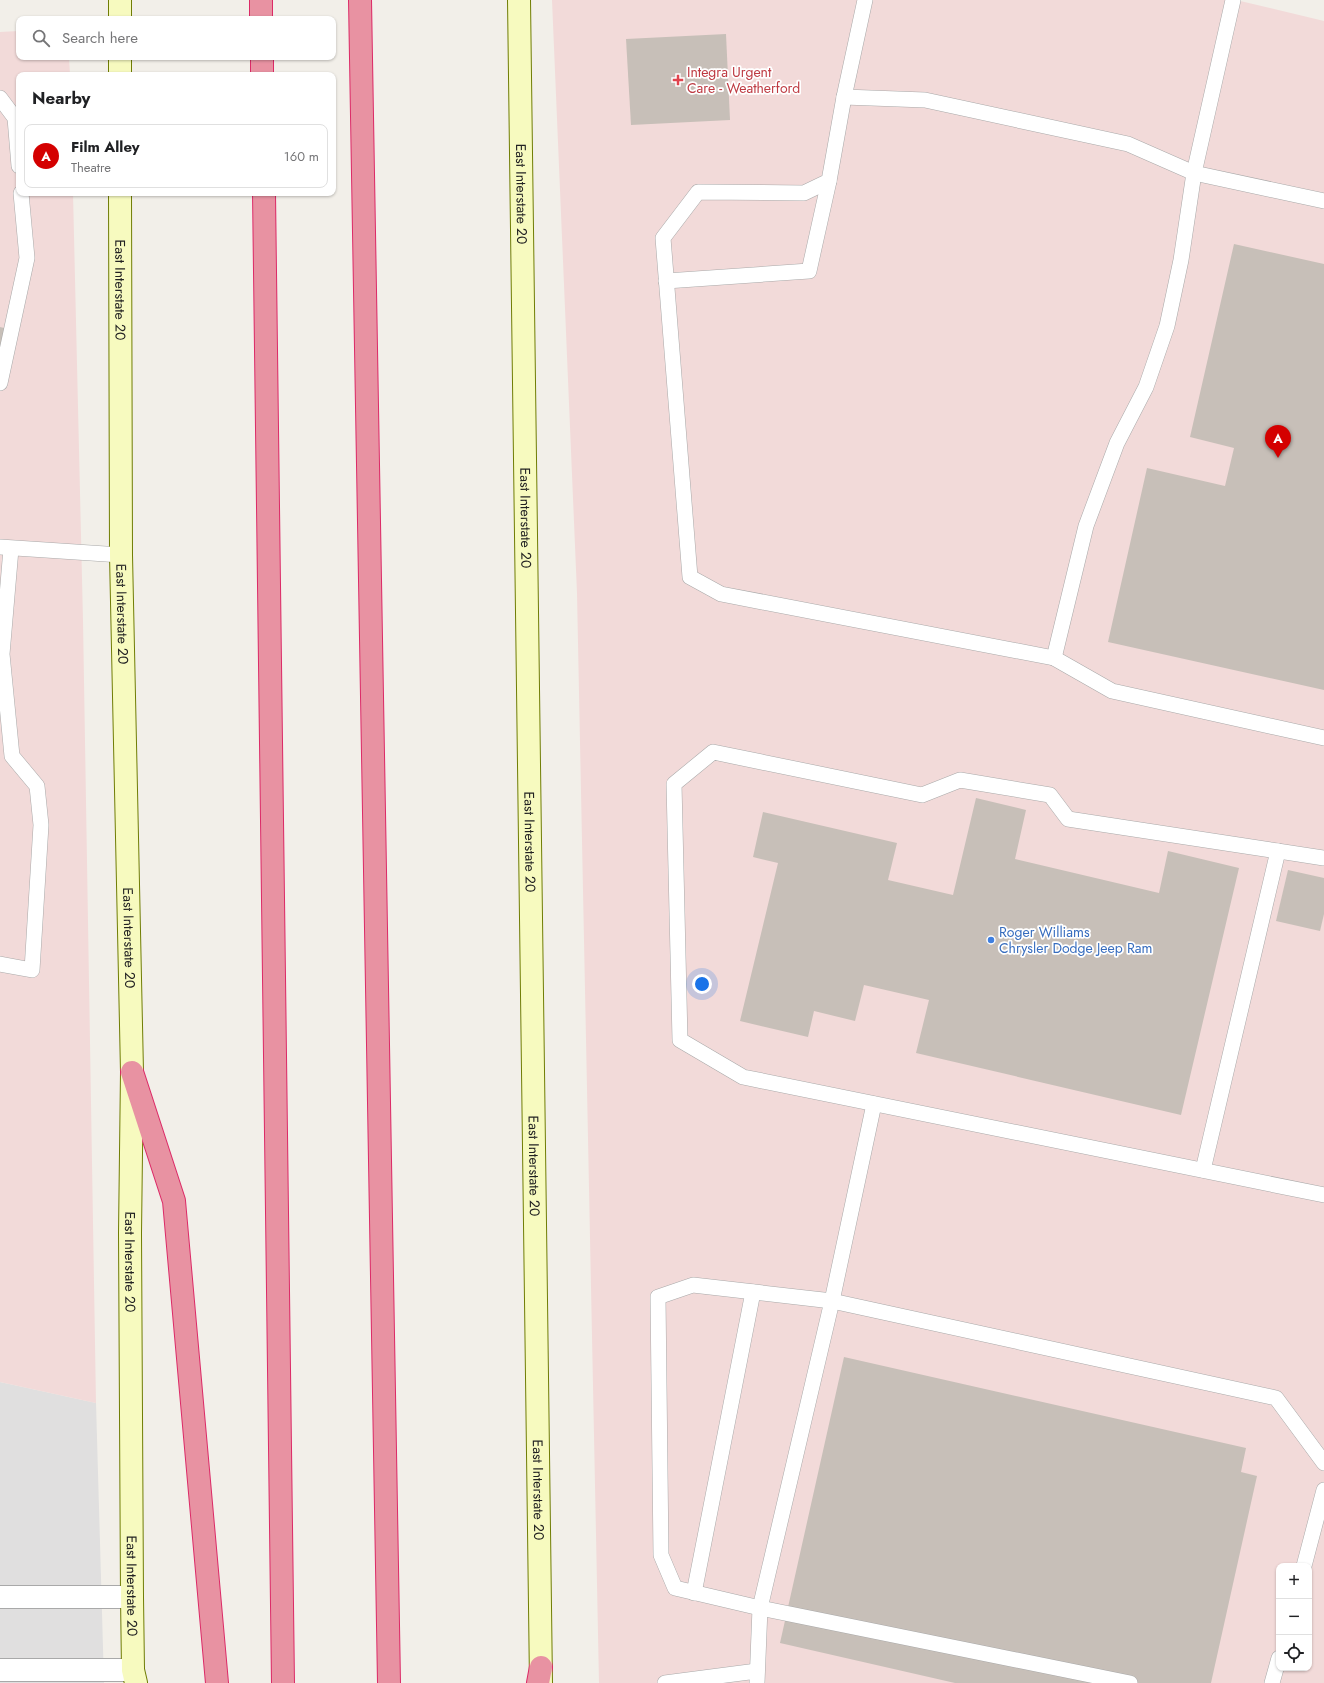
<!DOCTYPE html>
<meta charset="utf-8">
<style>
body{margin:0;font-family:Jost,sans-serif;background:#f2f2f2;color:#202124}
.controls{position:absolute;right:12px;bottom:12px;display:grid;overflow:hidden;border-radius:8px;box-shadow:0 1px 3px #0004}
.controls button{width:36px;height:36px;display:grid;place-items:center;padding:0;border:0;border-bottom:1px solid #e0e0e0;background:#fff;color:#202124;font:20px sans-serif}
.you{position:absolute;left:702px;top:984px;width:14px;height:14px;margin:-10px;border:3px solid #fff;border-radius:50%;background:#1a73e8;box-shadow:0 0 0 6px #1a73e833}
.badge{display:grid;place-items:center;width:26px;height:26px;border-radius:50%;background:#d40000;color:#fff;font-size:13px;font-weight:700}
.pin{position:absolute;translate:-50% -33px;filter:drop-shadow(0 1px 2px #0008)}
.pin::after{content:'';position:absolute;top:21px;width:14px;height:12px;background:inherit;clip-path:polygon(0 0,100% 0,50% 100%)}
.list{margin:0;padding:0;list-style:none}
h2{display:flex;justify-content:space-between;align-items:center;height:52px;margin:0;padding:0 16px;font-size:17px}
h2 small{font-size:13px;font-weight:400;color:#757577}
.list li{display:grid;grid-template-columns:26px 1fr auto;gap:12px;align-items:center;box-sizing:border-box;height:64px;margin:0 8px 8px;padding:0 8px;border:1px solid #e0e0e0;border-radius:8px}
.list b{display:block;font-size:15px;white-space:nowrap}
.list p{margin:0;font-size:13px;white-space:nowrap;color:#757577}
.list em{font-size:13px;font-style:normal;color:#757577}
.icon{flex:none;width:22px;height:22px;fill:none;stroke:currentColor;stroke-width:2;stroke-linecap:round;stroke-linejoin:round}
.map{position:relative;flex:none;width:1324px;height:1683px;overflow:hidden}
.search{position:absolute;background:#fff;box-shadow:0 1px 3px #0004;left:16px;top:16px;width:320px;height:44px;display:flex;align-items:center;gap:10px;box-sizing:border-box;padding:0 14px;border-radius:8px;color:#757577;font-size:15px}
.panel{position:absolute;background:#fff;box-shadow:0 1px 3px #0004;left:16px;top:72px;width:320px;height:124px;border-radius:8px}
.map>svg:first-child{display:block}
</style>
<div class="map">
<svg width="1324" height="1683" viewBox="0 0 1324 1683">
<rect width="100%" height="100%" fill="#f2efe9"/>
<polygon fill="#e0dfdf" points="0,1382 96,1403 104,1683 0,1683"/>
<g fill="#f2dad9" fill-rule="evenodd">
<path d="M552,0h684l88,21v1662h-725l-22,-1090zM1279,1566h30v102h-30z"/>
<polygon points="19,31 19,57 69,57 70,75 19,75 19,193 73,193 83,621 96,1403 0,1382 0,32"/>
</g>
<g fill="#c7bfb8">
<polygon points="726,34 730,120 631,125 626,39"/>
<polygon points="1234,244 1324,264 1324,690 1108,642 1147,468 1225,486 1234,448 1190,437"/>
<polygon points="0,327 8,329 0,363"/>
<polygon points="976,798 1026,810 1015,859 1159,893 1168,851 1239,868 1181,1115 916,1053 929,1000 864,985 855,1021 814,1011 808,1037 740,1021 778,863 753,857 763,812 897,843 888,880 953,895"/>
<polygon points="1288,870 1324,878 1324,914 1320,931 1276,921"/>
<polygon points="844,1357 1246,1448 1241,1472 1257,1476 1211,1683 955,1683 780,1643"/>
</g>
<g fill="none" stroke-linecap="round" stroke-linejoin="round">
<defs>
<g id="service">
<polyline points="865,0 844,97 829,181 804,193 698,192 663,238 690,577 721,594 1054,658 1112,691 1324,738"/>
<polyline points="844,97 925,100 1128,144 1194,173 1324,201"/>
<polyline points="0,98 15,118 19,166"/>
<polyline points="666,281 809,271 829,181"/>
<polyline points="0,383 27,258 21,193"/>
<polyline points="0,547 121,555"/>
<polyline points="1054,658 1086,526 1117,443 1146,387 1167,326 1181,260 1194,173 1233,0"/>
<polyline points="1324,858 1068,819 1050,795 960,780 922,795 713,752 674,784 680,1040 743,1077 1324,1195"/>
<polyline points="0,964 32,970 41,825 37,786 12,756 2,654 11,549"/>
<polyline points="1203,1170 1278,851"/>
<polyline points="1304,1566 1324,1490"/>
<polyline points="694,1593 753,1292"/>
<polyline points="665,1683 757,1671"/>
<polyline points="757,1683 760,1608 832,1301 874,1104"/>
<polyline points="1130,1683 760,1608 675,1588 661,1555 658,1297 693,1285 832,1301 1276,1398 1324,1463"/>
<polyline points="1272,1683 1279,1658"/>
</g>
<g id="minor">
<polyline points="0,1597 132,1597"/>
<polyline points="0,1670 133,1670"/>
</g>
<g id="secondary">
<polyline points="120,0 120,19"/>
<path id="s1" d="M519,0l22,1683"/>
<polyline points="120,57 120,75"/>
<path id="s2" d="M120,193l1,362 11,517 -2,161 2,364 1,73 3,13"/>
</g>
<g id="motorway">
<polyline points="261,0 261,19"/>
<polyline points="360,0 389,1683"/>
<polyline points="262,57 262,75"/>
<polyline points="264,193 283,1683"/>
<polyline points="132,1072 174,1201 217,1683"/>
<polyline points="538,1683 541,1667"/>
</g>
</defs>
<use href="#service" stroke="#a9a9a9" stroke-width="16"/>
<use href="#minor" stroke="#a9a9a9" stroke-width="24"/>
<use href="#secondary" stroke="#707d05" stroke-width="24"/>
<use href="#motorway" stroke="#dc2a67" stroke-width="24"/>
<use href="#service" stroke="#fff" stroke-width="15"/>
<use href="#minor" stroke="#fff" stroke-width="22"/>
<use href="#secondary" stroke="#f7fabf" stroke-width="22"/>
<use href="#motorway" stroke="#e892a2" stroke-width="22"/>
</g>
<path fill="#e0444e" stroke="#fff" stroke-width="1.5" d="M676 74h4v4h4v4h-4v4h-4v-4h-4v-4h4z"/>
<circle fill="#3f7fe0" stroke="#fff" stroke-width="1.5" cx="991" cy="940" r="4"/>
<g text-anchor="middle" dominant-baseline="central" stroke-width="3.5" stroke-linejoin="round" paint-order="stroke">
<g font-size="14" fill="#be3a42" stroke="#fff" text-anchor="start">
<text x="687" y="72">Integra Urgent<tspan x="687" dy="16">Care - Weatherford</tspan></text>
</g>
<g font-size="14" fill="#222" stroke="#fff">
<text stroke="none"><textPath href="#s1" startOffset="194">East Interstate 20</textPath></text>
<text stroke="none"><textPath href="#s2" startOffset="97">East Interstate 20</textPath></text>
<text stroke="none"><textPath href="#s1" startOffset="518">East Interstate 20</textPath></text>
<text stroke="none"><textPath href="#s2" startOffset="421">East Interstate 20</textPath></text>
<text stroke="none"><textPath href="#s1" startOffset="842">East Interstate 20</textPath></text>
<text stroke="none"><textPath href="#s2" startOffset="745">East Interstate 20</textPath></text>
<text stroke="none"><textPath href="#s1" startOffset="1166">East Interstate 20</textPath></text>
<text stroke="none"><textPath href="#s2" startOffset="1069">East Interstate 20</textPath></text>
<text stroke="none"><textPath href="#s1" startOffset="1490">East Interstate 20</textPath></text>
<text stroke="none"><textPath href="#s2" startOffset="1393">East Interstate 20</textPath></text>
</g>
<g font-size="14" fill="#366cbe" stroke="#fff" text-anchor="start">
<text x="999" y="932">Roger Williams<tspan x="999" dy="16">Chrysler Dodge Jeep Ram</tspan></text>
</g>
</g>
</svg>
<div class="controls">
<button>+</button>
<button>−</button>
<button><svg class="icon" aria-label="locate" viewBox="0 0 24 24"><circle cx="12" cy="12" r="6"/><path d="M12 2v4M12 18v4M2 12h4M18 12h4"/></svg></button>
</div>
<div class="you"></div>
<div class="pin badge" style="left:1278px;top:458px">A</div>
<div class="search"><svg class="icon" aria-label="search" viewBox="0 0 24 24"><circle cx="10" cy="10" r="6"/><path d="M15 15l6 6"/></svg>Search here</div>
<section class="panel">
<h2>Nearby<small></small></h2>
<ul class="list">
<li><span class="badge">A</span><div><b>Film Alley</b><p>Theatre</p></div><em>160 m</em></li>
</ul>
</section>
</div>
